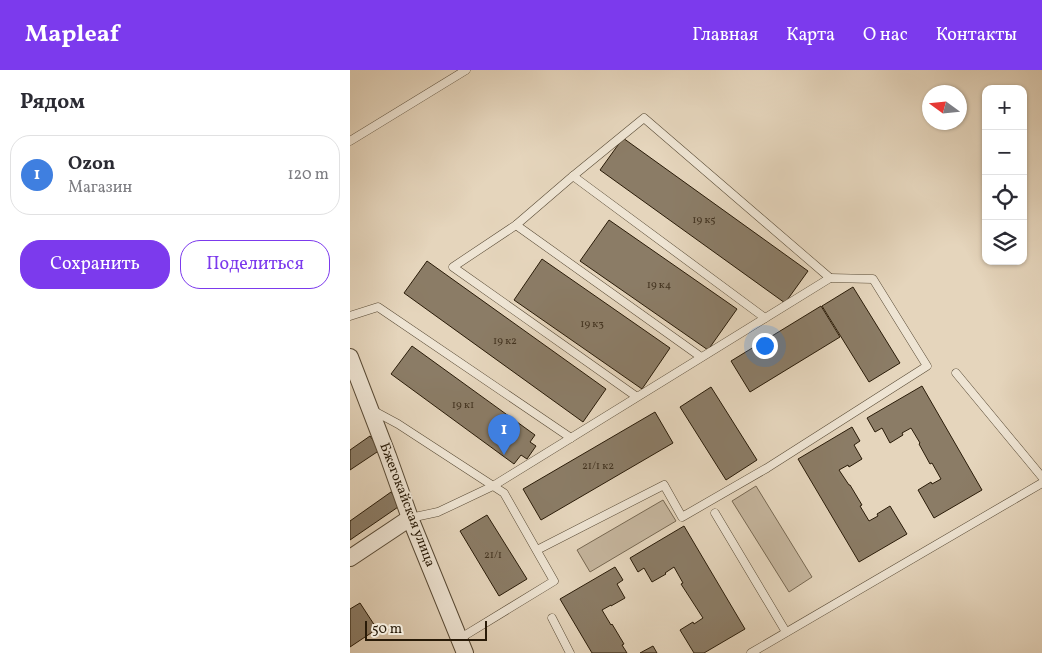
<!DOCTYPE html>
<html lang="ru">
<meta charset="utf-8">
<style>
body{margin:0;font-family:Vollkorn,serif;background:#f2f2f3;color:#2b2b33}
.controls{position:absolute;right:15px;top:15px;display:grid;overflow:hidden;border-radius:10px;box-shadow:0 1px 4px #0004}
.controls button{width:45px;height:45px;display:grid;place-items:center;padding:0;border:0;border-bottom:1px solid #e1e1e2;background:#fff;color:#2b2b33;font:25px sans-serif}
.compass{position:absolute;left:572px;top:15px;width:45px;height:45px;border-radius:50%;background:#fff;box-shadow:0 1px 4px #0004;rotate:285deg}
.scale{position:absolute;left:15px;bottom:12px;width:122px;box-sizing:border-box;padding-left:5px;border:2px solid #291b08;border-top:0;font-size:14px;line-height:18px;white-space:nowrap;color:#291b08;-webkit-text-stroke:4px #eee4d3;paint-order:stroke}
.you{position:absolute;left:414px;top:275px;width:18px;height:18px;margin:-12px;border:4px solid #fff;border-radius:50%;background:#1a73e8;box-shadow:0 0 0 8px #1a73e833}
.badge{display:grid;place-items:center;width:32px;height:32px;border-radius:50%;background:#7c3aed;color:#fff;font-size:16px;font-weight:700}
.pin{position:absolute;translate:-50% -41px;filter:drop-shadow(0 1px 2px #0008)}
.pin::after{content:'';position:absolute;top:26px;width:18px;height:15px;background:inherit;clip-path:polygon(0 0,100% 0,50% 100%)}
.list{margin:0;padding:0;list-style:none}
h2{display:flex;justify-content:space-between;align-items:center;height:65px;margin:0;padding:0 20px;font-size:21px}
h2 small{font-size:16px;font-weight:400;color:#7c7c81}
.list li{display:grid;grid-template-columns:32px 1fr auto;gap:15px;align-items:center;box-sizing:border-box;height:80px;margin:0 10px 10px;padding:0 10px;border:1px solid #e1e1e2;border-radius:20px}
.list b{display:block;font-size:19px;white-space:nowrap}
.list p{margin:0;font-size:16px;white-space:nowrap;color:#7c7c81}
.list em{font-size:16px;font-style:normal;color:#7c7c81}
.actions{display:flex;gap:10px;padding:15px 20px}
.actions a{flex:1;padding:11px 0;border:1px solid #7c3aed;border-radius:20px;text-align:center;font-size:18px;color:#7c3aed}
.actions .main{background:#7c3aed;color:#fff}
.icon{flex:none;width:28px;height:28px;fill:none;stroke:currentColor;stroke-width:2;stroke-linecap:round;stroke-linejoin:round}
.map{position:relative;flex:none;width:692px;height:583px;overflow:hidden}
header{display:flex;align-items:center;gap:30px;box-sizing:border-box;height:70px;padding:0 25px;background:#7c3aed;color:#fff}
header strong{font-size:24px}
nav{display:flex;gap:28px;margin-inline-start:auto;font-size:18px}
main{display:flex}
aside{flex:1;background:#fff}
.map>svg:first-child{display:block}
</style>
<header>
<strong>Mapleaf</strong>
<nav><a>Главная</a><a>Карта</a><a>О нас</a><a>Контакты</a></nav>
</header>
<main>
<aside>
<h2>Рядом<small></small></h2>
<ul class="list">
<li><span class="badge" style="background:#3f7fe0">1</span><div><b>Ozon</b><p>Магазин</p></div><em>120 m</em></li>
</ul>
<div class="actions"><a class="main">Сохранить</a><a>Поделиться</a></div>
</aside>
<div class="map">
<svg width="692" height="583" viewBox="0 0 692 583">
<rect width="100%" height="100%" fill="#e5d5bc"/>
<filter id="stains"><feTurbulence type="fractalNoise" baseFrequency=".004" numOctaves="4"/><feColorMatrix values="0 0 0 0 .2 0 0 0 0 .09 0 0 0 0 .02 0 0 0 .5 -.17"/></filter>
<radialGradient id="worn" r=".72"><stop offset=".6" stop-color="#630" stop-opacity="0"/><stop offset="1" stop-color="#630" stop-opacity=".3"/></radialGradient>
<g fill="#c5b59d" stroke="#776852">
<polygon points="406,416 462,507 439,522 382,431"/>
<polygon points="313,430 326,451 240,502 227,480"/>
</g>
<g fill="#8b7c66" stroke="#291b08">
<polygon points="273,68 458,201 435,233 250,100"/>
<polygon points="259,150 387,239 358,280 230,191"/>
<polygon points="192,189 320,278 292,319 164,230"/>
<polygon points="77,191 256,319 233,352 54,223"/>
<polygon points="503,217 550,293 519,312 472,236"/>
<polygon points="471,236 490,267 400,322 381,291"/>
<polygon points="62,276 185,365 180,372 186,376 177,389 171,385 164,394 41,304"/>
<polygon points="572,316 632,420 584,448 568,420 581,412 582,414 591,409 582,393 580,394 569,374 570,373 561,358 552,363 553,365 540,373 532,358 525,362 517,348"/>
<polygon points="361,317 407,390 376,410 330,337"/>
<polygon points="305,342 323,373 191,450 173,419"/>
<polygon points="502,357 510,371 504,375 512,389 499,397 498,395 489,400 499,415 500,415 512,435 510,436 519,451 528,446 527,444 540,436 557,464 509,492 448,389"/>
<polygon points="20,366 30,380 0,400 0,380"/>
<polygon points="41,422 51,435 0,470 0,451"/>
<polygon points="137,445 177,509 149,526 110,461"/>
<polygon points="334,456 395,559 354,583 344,583 330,560 343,552 344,554 353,548 331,514 333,513 324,497 315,503 316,504 302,512 294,498 288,502 280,488"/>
<polygon points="265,497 273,510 267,514 275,528 261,536 261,535 252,540 261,555 262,554 274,574 272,575 277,583 242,583 210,529"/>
<polygon points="10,533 27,559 0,577 0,539"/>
<polygon points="303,576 307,583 290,583"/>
</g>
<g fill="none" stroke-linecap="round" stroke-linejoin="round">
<defs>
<g id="service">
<polyline points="0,71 116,0"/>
<polyline points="223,106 415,248"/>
<polyline points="166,155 351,287"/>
<polyline points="0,246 28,237 221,368"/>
<polyline points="606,303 692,407"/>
<polyline points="22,340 48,354 154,423 204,511 109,569"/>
<polyline points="365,443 436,562"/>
<polyline points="60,448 88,442 143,416 480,208 294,48 223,106 166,155 103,197 287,327"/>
<polyline points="187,480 314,415 332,447 417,398 577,296 523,209 480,208"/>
<polyline points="202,548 220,583"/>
<polyline points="401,583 692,413"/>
</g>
<g id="minor">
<polyline points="0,287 38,386 60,448 115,583"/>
<polyline points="0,488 60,448"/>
</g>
</defs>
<use href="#service" stroke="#584a35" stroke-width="9"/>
<use href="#minor" stroke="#584a35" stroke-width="18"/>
<use href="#service" stroke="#eee4d3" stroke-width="8"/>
<use href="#minor" stroke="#eee4d3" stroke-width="16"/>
</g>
<g text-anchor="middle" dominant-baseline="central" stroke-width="4" stroke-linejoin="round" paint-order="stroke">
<g font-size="11" fill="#423320">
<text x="354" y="150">19 к5</text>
<text x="309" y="215">19 к4</text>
<text x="242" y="254">19 к3</text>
<text x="155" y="271">19 к2</text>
<text x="113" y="335">19 к1</text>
<text x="248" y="396">21/1 к2</text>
<text x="143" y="485">21/1</text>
</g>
<g font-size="14" fill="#291b08" stroke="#eee4d3">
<text transform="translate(57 435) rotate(69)">Бжегокайская улица</text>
</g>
</g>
<rect width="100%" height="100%" filter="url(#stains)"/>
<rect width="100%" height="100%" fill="url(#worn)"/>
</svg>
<div class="controls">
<button>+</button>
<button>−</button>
<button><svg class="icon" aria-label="locate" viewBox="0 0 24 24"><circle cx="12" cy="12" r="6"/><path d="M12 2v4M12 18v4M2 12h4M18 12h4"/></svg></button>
<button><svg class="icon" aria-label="layers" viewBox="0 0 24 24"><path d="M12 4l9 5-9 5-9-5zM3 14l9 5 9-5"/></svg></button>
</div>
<svg class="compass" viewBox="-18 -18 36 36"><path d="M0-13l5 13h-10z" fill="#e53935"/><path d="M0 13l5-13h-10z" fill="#7c7c81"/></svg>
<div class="scale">50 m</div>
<div class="you"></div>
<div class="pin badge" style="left:154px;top:385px;background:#3f7fe0">1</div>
</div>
</main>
